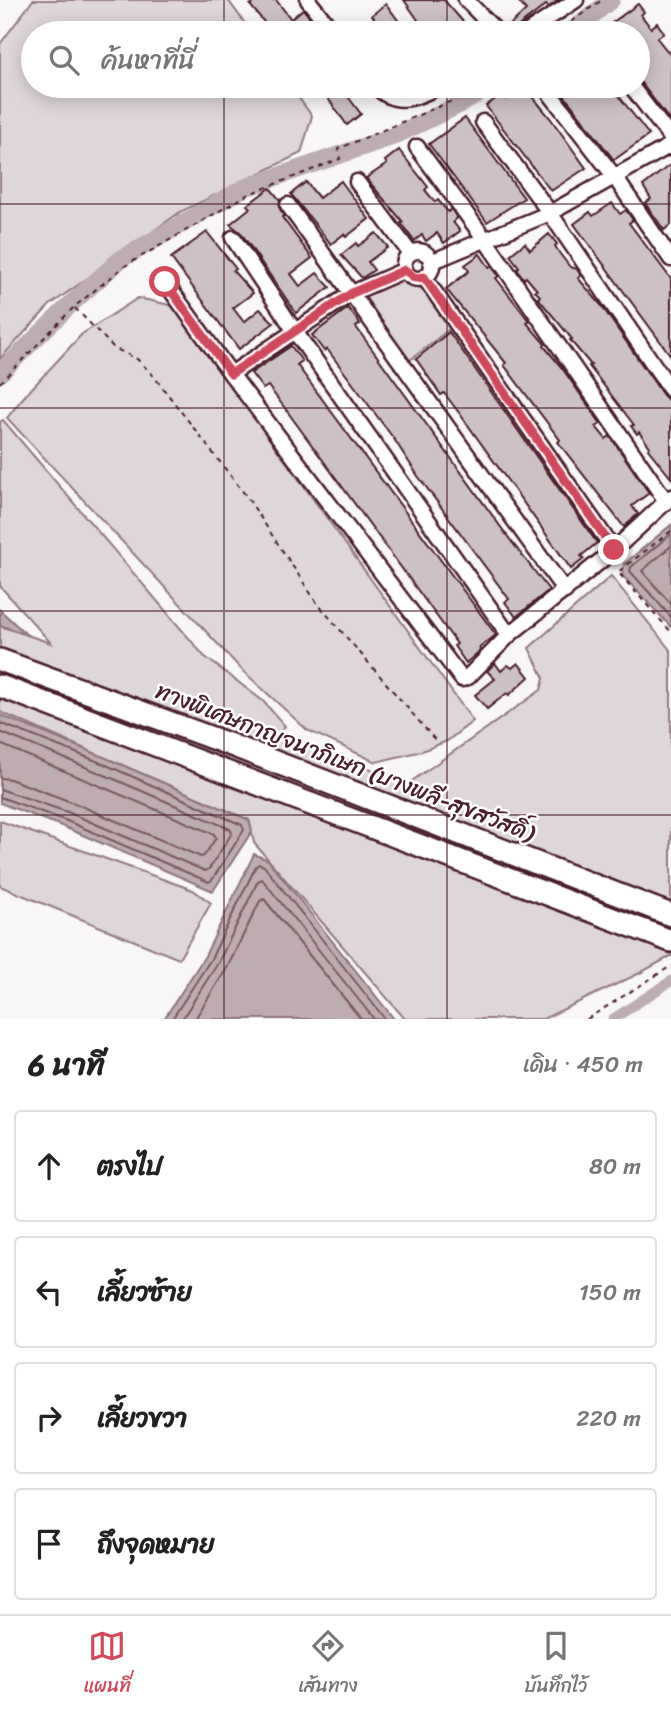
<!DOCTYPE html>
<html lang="th">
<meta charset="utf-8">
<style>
body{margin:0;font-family:Sriracha,"Playpen Sans Thai",sans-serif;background:#f2f2f2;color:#222}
.stop{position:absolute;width:21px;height:21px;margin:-16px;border:5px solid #d1495b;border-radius:50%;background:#fff}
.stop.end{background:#d1495b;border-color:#fff;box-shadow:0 2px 7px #0008}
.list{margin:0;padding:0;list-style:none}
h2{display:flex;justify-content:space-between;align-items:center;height:91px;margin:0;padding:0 28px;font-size:30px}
h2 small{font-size:23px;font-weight:400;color:#767676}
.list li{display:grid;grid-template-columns:46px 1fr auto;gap:21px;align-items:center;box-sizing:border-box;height:112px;margin:0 14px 14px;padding:0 14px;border:2px solid #e0e0e0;border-radius:7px}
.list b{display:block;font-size:26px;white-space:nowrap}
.list em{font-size:23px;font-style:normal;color:#767676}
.icon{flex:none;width:38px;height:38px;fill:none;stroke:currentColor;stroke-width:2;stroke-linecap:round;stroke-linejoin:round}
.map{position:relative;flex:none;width:671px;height:1019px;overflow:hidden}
.search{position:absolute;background:#fff;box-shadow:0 4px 18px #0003;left:21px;right:21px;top:21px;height:77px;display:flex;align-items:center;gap:18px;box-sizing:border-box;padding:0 24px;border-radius:38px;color:#767676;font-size:26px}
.sheet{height:595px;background:#fff}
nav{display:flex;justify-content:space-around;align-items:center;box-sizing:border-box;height:98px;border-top:2px solid #e0e0e0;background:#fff;font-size:19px;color:#767676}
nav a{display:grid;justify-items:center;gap:4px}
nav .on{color:#d1495b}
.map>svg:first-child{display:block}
</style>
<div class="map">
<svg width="671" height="1019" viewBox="0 0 671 1019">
<rect width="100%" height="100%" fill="#f8f6f7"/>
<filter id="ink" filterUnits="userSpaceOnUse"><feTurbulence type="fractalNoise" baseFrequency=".0143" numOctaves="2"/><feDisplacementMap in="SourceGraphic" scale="14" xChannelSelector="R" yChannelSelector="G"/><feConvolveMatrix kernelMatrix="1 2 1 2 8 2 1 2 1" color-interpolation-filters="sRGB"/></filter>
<g filter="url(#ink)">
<g fill="#ded6d9" stroke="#947a82" stroke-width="2">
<polygon points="33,0 228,0 252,33 33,33 33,86 290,86 312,116 301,153 180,212 50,305 0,359 0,44"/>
<path d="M392,281c38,-1 41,17 61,45l-44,35 -44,-65z"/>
<polygon points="138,298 174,306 473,721 447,741 422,751 376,762 307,730 241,669 7,418 22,399 82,334"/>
<polygon points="3,420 204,656 263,701 285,726 279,735 409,783 541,690 544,678 529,648 611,576 671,651 671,956 640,973 543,1019 405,1019 254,843 249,820 0,712 0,626 51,643 0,586 0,422"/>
<polygon points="0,821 193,890 211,903 179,959 0,886"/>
</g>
<g fill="#bdadb0" stroke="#8f747b" stroke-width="2">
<polygon points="671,525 671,627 622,575 624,564"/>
<polygon points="0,610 27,635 0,625"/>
<polygon points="0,715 106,758 249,820 252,831 213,891 64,827 0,803"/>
<polygon points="254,854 268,860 394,1019 164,1019 205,956"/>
</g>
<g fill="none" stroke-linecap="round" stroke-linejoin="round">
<g stroke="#785860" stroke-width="2">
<polyline points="671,534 631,567 630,571 671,617"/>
<polyline points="671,546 642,571 671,604"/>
<polyline points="0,723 104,764 242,825 244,830 212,880 209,882 67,821 0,797"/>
<polyline points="0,732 100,773 230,829 232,833 209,869 205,871 70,813 0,789"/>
<polyline points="0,744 214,834 216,838 204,856 201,857 74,803 10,779 0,778"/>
<polyline points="172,1019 211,959 256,866 259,864 264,866 385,1019"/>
<polyline points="182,1019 218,963 258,881 262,879 374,1019"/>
<polyline points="195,1019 227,968 260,901 264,899 361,1019"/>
</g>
<polyline stroke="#bdadb0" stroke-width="10" points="613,1019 671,981"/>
<g stroke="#bdadb0" stroke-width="18">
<polyline points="570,33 611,0"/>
<polyline points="0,373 73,302 121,259 244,188 394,136 461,104 492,86"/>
</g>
</g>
<g fill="#cdc1c4" stroke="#4a1f2b" stroke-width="2">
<polygon points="258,0 276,0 291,19 303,9 322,33 273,33 250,5"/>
<polygon points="404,0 444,0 473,33 373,33 379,25 372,15 386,4 406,31 418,20"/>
<polygon points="517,0 559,0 549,7 546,5 520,25 517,31 510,25 526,10"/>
<polygon points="638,4 644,12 641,15 651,28 657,23 664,33 657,38 671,56 671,122 638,79 638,33 598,33"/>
<polygon points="319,86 340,86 361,114 347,125"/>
<polygon points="524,86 551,119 586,168 551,191 486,106 502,94 506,99"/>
<polygon points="557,86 611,86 649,135 614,160"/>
<polygon points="465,118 524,198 487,222 429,144"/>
<polygon points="399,150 428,187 425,190 435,202 438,200 448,212 451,209 457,218 453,222 460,231 444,243 437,233 426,241 422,235 414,241 401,223 403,222 366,178 387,164 385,161"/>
<polygon points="671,164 671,225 664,230 645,203 651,199 643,186"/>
<polygon points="341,181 369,219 346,237 344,234 331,244 291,194 306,182 319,198"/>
<polygon points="270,188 280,200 279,207 284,216 282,217 312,258 291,274 300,286 317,273 330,287 296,313 241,233 230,224 250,208 247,205"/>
<polygon points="612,203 620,214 626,210 633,220 629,223 671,279 671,356 574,224 590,212 593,216"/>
<polygon points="207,232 236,269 233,271 253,293 233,308 244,322 260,309 274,323 239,349 171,258"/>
<polygon points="376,233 388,247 368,262 374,270 362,278 341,255 356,243 358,246"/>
<polygon points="549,234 557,244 555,246 560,254 570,267 577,269 581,276 578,278 601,305 663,395 671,403 671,478 648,449 650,447 639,432 637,434 631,426 634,425 589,366 591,365 570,340 572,339 538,298 540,296 535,291 537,290 526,277 524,279 517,269 519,267 510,255 525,243 530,250"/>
<polygon points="480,254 489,267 491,266 499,276 496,278 529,321 527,323 545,344 544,346 562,368 601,424 596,427 606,439 610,436 649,493 632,506 638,514 624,527 558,442 560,440 504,365 506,363 446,289 469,271 465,265"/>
<polygon points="348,308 360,324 356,327 508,537 549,590 516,617 505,602 509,599 418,476 394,439 327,349 324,351 312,335"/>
<polygon points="449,332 597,543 581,556 584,559 571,569 460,414 444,393 441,395 416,359"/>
<polygon points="291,346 302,361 297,365 496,635 479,648 481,650 466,663 454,646 457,644 284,407 268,386 263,389 251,373"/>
<polygon points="495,663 501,671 508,665 512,668 518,663 529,677 509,695 507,693 487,709 475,695 495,679 487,671"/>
</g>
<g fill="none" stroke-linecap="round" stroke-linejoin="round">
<defs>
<g id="minor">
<polyline points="308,0 334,33"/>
<polyline points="466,0 498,33"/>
<polyline points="526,33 576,0"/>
<path d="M376,86c20,22 41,11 64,0"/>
<polyline points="544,86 614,176 671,259"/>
<polyline points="631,86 671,138"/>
<polyline points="483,122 550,213 671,390"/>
<polyline points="417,147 484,238 666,501"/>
<polyline points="357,182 410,253"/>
<polyline points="288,205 565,591"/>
<polyline points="233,238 294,330 509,635"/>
<circle cx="418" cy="265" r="14"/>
<polyline points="431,262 550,213 671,145"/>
<polyline points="424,277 614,550"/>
<polyline points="165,282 231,374 462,679 468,677 509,635 614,550 671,497"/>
<polyline points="231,374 352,293 405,270"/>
</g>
<g id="highway">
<polyline points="0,660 231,745 671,915"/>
<polyline points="0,686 671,941"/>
</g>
</defs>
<use href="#minor" stroke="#4a1f2b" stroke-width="19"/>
<use href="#highway" stroke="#4a1f2b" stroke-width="26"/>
<g stroke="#4a1f2b" stroke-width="2" stroke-dasharray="5 5" stroke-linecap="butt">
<polyline points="555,33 602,0"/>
<polyline points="75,308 114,348 137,359 152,374 247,497 317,603 436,741"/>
<polyline points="0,383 74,307 125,266 247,195 340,159 338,149 473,92 482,86"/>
<polyline points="671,531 618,572 671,632"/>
<polyline points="587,1019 671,966"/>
</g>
<use href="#minor" stroke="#fff" stroke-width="14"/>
<use href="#highway" stroke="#fff" stroke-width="21"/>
</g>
</g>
<g fill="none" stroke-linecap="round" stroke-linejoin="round" filter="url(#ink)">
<polyline stroke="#d1495b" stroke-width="9" points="165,282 231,374 352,293 405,270 415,278 424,277 614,550"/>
</g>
<path fill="none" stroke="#4a1f2b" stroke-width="2" stroke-opacity="0.55" d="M224,0v33M447,0v33M224,86v933M447,86v933M0,204h671M0,408h671M0,611h671M0,815h671"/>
<g text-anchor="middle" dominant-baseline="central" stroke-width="5" stroke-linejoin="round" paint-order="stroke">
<g font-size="23" fill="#4a1f2b" stroke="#fff">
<text transform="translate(345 762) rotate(21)">ทางพิเศษกาญจนาภิเษก (บางพลี-สุขสวัสดิ์)</text>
</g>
</g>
</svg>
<div class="stop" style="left:165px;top:282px"></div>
<div class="stop end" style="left:614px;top:550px"></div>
<div class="search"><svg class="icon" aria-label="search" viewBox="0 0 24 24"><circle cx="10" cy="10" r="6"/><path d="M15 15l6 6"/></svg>ค้นหาที่นี่</div>
</div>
<section class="sheet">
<h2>6 นาที<small>เดิน · 450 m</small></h2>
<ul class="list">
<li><svg class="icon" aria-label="ahead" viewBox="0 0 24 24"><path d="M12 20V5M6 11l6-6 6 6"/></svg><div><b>ตรงไป</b></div><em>80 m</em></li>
<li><svg class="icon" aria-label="left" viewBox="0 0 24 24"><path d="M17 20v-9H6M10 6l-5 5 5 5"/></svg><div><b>เลี้ยวซ้าย</b></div><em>150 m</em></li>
<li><svg class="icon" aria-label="right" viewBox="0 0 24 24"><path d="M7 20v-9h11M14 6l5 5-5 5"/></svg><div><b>เลี้ยวขวา</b></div><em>220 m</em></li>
<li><svg class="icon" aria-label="arrive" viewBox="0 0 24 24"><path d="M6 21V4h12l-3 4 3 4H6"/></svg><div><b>ถึงจุดหมาย</b></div></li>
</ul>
</section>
<nav>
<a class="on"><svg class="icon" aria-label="map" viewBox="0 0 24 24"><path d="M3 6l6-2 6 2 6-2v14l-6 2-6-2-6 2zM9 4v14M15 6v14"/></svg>แผนที่</a>
<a><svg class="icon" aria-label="directions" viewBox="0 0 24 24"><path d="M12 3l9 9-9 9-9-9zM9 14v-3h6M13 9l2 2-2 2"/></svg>เส้นทาง</a>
<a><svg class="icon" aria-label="saved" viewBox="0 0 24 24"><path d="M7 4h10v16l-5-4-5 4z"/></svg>บันทึกไว้</a>
</nav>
